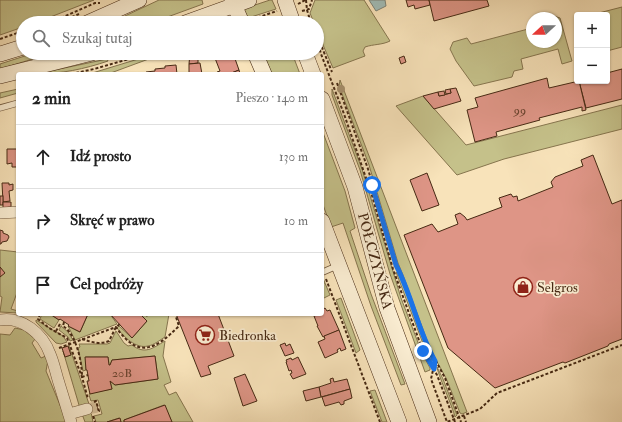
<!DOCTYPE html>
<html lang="pl">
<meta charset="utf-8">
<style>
body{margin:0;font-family:"IM FELL Double Pica",serif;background:#f6f6f6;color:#222}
.controls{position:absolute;right:12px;top:12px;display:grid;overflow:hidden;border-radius:4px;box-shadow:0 1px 3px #0004}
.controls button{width:36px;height:36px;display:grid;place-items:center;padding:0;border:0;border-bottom:1px solid #e0e0e0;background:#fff;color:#222;font:20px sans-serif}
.compass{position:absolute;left:526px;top:12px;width:36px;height:36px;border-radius:50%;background:#fff;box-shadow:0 1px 3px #0004;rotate:249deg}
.stop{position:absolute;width:12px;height:12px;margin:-9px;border:3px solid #1a73e8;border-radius:50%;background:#fff}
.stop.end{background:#1a73e8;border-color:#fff;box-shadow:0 1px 4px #0008}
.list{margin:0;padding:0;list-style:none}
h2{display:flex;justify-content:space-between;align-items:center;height:52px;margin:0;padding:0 16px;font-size:17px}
h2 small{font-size:13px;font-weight:400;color:#767676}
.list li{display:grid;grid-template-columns:26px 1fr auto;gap:12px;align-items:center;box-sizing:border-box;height:64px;padding:0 16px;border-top:1px solid #e0e0e0}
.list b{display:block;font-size:15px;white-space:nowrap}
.list em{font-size:13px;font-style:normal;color:#767676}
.icon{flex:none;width:22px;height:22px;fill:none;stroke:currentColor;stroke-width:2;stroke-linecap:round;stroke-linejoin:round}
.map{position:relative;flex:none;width:622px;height:422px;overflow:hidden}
.search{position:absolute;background:#fff;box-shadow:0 1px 3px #0004;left:16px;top:16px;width:308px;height:44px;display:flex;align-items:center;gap:10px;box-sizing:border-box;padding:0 14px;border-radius:22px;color:#767676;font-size:15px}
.panel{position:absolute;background:#fff;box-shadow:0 1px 3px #0004;left:16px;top:72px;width:308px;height:244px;border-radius:4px}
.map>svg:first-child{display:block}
</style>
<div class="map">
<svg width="622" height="422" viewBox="0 0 622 422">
<rect width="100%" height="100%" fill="#f8e3ba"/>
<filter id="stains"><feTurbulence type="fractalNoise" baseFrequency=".005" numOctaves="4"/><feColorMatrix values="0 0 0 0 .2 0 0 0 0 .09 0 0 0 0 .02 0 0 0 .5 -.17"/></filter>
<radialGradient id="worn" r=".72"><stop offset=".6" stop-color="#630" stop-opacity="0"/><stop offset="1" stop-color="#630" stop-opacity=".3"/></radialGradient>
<g fill="#c5c18a" stroke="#86754e">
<polygon points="0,0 94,0 35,23 23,23 23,27 0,35"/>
<polygon points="159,0 202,0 203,4 151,23 110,23"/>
<polygon points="270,0 272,0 276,9 248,18 244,10 246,8"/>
<path d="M315,0h49l26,41c-8,4 -16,3 -25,6l-2,4 2,5 -32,12 -16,-37v-8h-3l-4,-10z"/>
<polygon points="622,7 622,47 607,51 607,15 591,15"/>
<polygon points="554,16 560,18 572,61 562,64 558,49 521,59 523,69 514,71 512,77 474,86 456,61 450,49 453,42 467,38 471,44 532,28 532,42 556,42 556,18 545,18"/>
<polygon points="34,53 52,53 0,69 0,64"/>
<polygon points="158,53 165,53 108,74 89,74"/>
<polygon points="263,53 292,53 300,74 272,74"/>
<path d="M107,59l1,2c-23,8 -48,13 -72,13z"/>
<polygon points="340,80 467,412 462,414 460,413 446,378 431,351 403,275 398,263 369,165 339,86"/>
<polygon points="18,89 18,93 0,98 0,93"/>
<polygon points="332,89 362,169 401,298 422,353 430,368 430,370 425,372 390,274 360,170 332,95"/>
<polygon points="423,96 466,145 622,105 622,129 504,159 457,175 396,106"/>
<polygon points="322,130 345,191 355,228 350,231 371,294 405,384 401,385 371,306 343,223 331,227 322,202"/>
<polygon points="0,250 18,252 18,290 11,309 18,311 18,313 0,312 2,297 0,296 0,277 4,273 0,267"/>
<polygon points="396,272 400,277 432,358 431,361 425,349"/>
<polygon points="322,276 330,295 322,299 322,285 324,284"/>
<polygon points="341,298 360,350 356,353 336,300"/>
<polygon points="42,314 50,314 59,320 54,328 40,319"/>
<polygon points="88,314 110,314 117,324 75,340 68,326 80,332"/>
<path d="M142,314l5,2 3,-2h19l-4,23c-5,3 -11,8 -17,9 -12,3 -24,-9 -31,-18l2,-2 13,12 15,-17 -6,-6z"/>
<polygon points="36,320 63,336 67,342 61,344 56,343 36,322"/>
<polygon points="61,326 68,332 73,340 70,341 68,337 59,330"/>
<polygon points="15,328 24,330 35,339 32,343 41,358 46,356 48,360 46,371 62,410 66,422 0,422 0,334 10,335"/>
<path d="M116,331l8,12 4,3 4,-1c13,10 21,3 33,-4l-2,15 8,26 -7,3 5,10 7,-3 17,30h-21l-8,-17 -40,15v2h-3l-2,-4 -12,4h-11l-2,-6 8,-2 -4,-14 -7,1 -2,-6 1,-2 22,-4 -2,-8 5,4 43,-6 -3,-23 -43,4 -2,5h-1l-1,-8h-22v13l-3,1 -5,-23 2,-1 -1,-3h28l3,-1z"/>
<polygon points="68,346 69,346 89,404 80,407 79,405 63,351 65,357 71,355"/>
<path d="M437,367l6,12 14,36 -2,2c-2,-9 -18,-45 -18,-50z"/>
<polygon points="375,390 387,422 382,422 370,391"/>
<polygon points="91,412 93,422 85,422 82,414"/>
</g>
<polygon fill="#a0bdb8" stroke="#7c8276" points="369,0 385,0 386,6 376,11"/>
<g fill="#de9586" stroke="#462913">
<polygon points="406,0 429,0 430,5 415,9 414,5 408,7"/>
<polygon points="429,0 487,0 489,6 434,21"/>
<polygon points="190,53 198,53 198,63 189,64"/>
<polygon points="213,53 233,53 239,70 229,74 218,74 217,72 220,71"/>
<polygon points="404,56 406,62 401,64 399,58"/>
<polygon points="200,63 202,74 189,74 189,64"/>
<polygon points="176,65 177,74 146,74 146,72 155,71 155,69 165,68 165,66"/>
<polygon points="622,69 622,99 586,108 579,81 607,81 607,73"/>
<polygon points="239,70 240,74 229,74"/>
<polygon points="547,78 549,88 579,81 586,110 582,111 582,107 539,118 540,120 496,132 497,136 475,142 467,110 478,107 475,98"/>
<polygon points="456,88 461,101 434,109 423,96 438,92 439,96 451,93 450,89"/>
<polygon points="450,89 451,93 446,94 445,90"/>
<polygon points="444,91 445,95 439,96 438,92"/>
<polygon points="7,149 18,149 17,167 12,167 12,163 7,164"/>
<polygon points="593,155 612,204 622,200 622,339 609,344 608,346 565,363 563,362 495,388 448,348 404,235 432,224 438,232 458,224 455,215 460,213 465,217 467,220 502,207 499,198 511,194 513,197 517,196 518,201 553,187 551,182 555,177 583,166 581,160"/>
<polygon points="427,173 439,205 422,211 410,180"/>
<polygon points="2,183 9,183 9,185 13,184 13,190 9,191 10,201 3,202"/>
<rect x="0" y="196" width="3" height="9"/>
<polygon points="3,202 11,202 11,207 3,208"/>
<polygon points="0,230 3,231 3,233 8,235 9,237 7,241 2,242 1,244 0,244"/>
<polygon points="0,267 5,273 0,277"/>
<polygon points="325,308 327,311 330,310 339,330 323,337 317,326 318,326 314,316 322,314 322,310"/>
<polygon points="50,314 88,314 80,332 68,326 69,325 60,319 59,320"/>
<polygon points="110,314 150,314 147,316 142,314 141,315 147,321 132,338"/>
<polygon points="176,314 218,314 234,356 208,366 211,374 201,377"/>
<polygon points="339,330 346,349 341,351 340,348 337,350 338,352 325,358 318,342 325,339 324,336"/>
<polygon points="285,343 286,346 290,344 294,353 285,356 280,345"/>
<polygon points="68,346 71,355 65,357 62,348"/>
<polygon points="155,356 158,379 115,385 110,381 112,389 90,394 87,381 89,381 87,370 86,370 85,357 108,357 109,365 110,365 112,360"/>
<polygon points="298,357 306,374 293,379 290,374 292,373 291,370 289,371 286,362 287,362 286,360 291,358 292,360"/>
<polygon points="245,374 257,401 243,406 234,378"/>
<polygon points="333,378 334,382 347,379 350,389 321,397 319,387 331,383 330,379"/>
<polygon points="319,387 321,397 306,401 303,391"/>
<polygon points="350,389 352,398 344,401 344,404 341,405 339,402 325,406 322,397"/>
<polygon points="96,403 98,410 88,413 86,405"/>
<polygon points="165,405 172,422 124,422 124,420"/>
<polygon points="120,418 121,422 107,422"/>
</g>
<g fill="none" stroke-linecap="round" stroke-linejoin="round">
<polyline stroke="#d4be99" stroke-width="11" stroke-dasharray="11 5.5" stroke-linecap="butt" points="87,409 97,407"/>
<defs>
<g id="lane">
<polyline points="0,108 18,103"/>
<polyline points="323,272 339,265"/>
</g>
<g id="street">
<polyline points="0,213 18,212"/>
<path d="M0,320c22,-4 43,14 50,34 4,9 6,20 9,29 4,13 8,26 12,39"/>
<polyline points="69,414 87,409"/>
</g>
<g id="secondary">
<polyline points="232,0 242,23"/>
<polyline points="285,0 293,23"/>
<polyline points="87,23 139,0"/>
<polyline points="185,23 249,0"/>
<polyline points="255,53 264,74"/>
<polyline points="305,53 313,74"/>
<polyline points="0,54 23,47"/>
<polyline points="0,76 92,53"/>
<polyline points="322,99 355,187 387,308 429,422"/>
<polyline points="322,221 399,422"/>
</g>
</defs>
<use href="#lane" stroke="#72583d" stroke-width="7"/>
<use href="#street" stroke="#72583d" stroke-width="12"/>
<use href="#secondary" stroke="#462913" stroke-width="16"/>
<g stroke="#462913" stroke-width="2" stroke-dasharray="3 2" stroke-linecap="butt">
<polyline points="306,0 307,10 311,23"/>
<polyline points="298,4 305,0"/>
<polyline points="302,11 309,9 312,0"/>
<polyline points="253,19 277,11"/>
<polyline points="47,23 63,17 95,3 100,3"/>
<polyline points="58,23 79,14"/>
<polyline points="260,23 278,17"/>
<polyline points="0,39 23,31"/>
<polyline points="317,40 321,54 344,114 367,181"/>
<polyline points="318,45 321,45 332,72"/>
<polyline points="71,74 94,69 150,53"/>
<polyline points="337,83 368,169 396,265 402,276 428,346 445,378 461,422"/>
<polyline points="369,185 393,269 406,305 423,351 437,375 455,422"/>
<polyline points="326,279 380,422"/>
<polyline points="40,314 38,319 49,328 67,338 82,377 88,399"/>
<path d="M64,322l-1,4c13,8 19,35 19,51l6,-2"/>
<polyline points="56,331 60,324 62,325"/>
<path d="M82,339c9,3 18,6 27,2l7,-14 4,-3"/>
<path d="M59,348l57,-21c22,32 39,23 63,-1l-4,-12"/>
<polyline points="435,361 431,379 447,422 480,409 497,393 622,345"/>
<polyline points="94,402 96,401 99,411 97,412"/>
<polyline points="93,416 95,422"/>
<polyline points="464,416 466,422"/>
</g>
<use href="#lane" stroke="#faedd2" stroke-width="5.5"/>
<use href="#street" stroke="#faedd2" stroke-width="11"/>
<use href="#secondary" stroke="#faedd2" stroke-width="15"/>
</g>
<circle fill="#a8926f" cx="341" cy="89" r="4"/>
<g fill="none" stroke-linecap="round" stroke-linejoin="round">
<path stroke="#1a73e8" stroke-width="5" d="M372,185l24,80c16,31 22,66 39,96l-1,8 -11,-18"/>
</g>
<defs>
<symbol id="shop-ring" viewBox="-11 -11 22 22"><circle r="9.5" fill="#faedd2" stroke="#8f2418" stroke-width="1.5"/><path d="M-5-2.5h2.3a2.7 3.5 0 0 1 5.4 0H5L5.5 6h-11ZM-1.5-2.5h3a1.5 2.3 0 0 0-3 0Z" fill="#8f2418"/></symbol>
<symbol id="supermarket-ring" viewBox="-11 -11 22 22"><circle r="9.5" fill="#faedd2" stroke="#8f2418" stroke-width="1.5"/><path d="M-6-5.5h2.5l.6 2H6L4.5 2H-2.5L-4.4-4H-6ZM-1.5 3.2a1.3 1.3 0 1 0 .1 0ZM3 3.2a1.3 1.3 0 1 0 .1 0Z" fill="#8f2418"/></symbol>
</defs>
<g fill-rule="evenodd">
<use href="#shop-ring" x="512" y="276" width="22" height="22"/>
<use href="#supermarket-ring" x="194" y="324" width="22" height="22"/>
</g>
<g text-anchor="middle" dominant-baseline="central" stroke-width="3.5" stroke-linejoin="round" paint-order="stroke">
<g font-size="12" fill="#6c4430">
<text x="520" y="110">99</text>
<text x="122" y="373">20B</text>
</g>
<g font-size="14" fill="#462913" stroke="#faedd2">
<text transform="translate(375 261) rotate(75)">POŁCZYŃSKA</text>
</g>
<g font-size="14" fill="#462913" stroke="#faedd2" text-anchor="start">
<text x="537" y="287">Selgros</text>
<text x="219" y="335">Biedronka</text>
</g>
</g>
<rect width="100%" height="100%" filter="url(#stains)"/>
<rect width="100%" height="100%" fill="url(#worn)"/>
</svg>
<div class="controls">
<button>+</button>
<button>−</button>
</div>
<svg class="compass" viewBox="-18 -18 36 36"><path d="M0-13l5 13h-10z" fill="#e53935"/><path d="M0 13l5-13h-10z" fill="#767676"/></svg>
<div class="stop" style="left:372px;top:185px"></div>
<div class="stop end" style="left:423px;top:351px"></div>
<div class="search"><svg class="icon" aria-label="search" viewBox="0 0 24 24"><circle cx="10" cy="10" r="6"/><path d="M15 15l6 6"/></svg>Szukaj tutaj</div>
<section class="panel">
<h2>2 min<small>Pieszo · 140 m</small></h2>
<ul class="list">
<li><svg class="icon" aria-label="ahead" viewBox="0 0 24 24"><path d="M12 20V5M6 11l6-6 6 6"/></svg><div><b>Idź prosto</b></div><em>130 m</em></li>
<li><svg class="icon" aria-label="right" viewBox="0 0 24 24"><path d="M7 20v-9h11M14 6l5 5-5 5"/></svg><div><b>Skręć w prawo</b></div><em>10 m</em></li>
<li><svg class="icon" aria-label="arrive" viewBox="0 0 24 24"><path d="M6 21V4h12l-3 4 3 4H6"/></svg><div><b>Cel podróży</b></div></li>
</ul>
</section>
</div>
